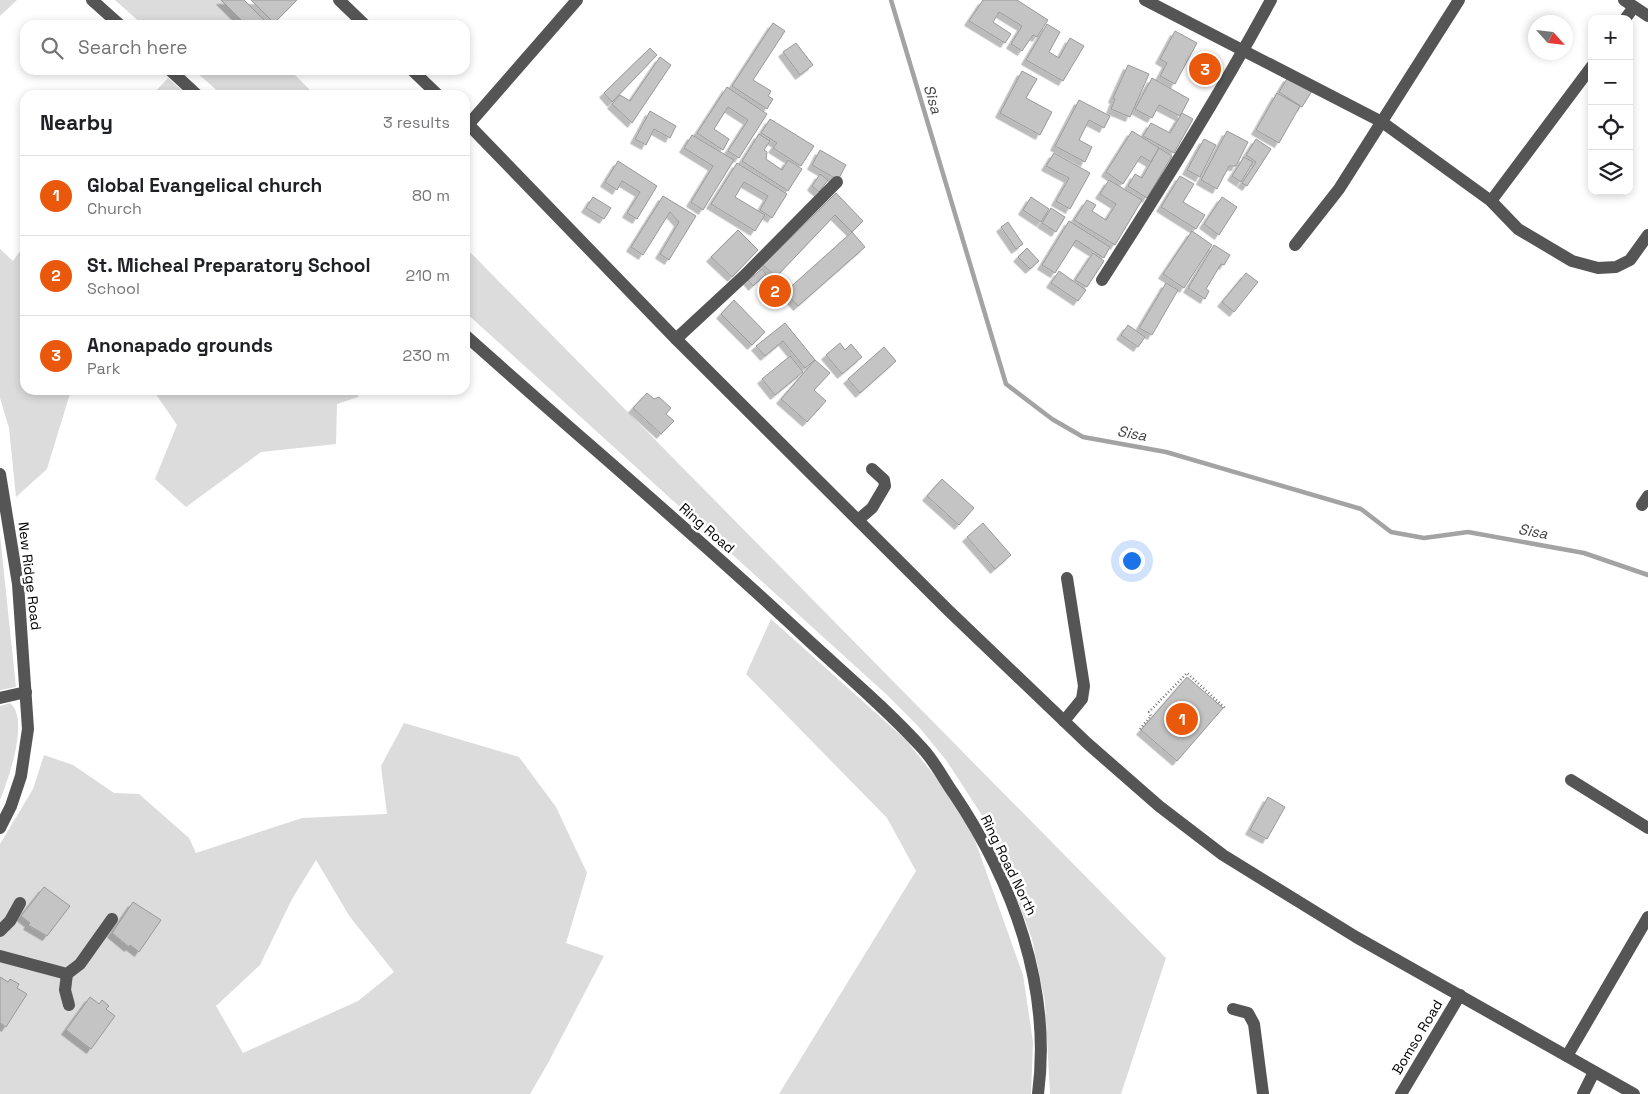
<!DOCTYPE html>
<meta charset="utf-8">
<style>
body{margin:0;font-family:"Space Grotesk",sans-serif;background:#f6f6f6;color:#202124}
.controls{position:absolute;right:15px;top:15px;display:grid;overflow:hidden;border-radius:10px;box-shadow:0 2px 8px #0003}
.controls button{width:45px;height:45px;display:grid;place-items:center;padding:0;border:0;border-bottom:1px solid #e0e0e0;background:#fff;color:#202124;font:25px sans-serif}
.compass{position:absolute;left:1528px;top:15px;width:45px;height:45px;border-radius:50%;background:#fff;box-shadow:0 2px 8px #0003;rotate:117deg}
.you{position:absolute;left:1131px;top:560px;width:18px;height:18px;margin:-12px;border:4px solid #fff;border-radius:50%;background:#1a73e8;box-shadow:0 0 0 8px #1a73e833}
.badge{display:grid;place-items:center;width:32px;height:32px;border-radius:50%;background:#ea580c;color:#fff;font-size:16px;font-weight:700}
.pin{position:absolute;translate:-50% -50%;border:2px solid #fff;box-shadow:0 1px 5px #0006}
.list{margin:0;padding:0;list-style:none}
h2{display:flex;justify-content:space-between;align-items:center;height:65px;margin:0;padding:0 20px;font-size:21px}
h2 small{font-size:16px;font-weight:400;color:#757577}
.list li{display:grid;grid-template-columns:32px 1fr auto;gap:15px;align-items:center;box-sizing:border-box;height:80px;padding:0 20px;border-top:1px solid #e0e0e0}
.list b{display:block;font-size:19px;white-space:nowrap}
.list p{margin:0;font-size:16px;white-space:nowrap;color:#757577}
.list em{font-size:16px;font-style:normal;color:#757577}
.icon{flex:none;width:28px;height:28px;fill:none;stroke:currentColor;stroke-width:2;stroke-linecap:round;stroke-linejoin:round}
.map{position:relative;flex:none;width:1648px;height:1094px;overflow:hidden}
.search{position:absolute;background:#fff;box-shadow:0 2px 8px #0003;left:20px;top:20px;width:450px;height:55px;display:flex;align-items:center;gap:12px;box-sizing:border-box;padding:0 18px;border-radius:15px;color:#757577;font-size:19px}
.panel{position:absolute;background:#fff;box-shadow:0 2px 8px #0003;left:20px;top:90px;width:450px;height:305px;border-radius:15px}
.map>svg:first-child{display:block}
</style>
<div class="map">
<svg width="1648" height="1094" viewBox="0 0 1648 1094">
<defs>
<filter id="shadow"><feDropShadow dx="-4.5" dy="4.5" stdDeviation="0" flood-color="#0004"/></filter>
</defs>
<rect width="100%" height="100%" fill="#fff"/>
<g fill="#dcdcdc" fill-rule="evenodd">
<polygon points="0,0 17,0 0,16"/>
<polygon points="115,0 221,0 246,25 143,25"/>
<polygon points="194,70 290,70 315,95 222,95"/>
<polygon points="168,78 187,95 152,95"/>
<polygon points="25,244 25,390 71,390 47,469 16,497 9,428 0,398 0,249 13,261"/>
<polygon points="465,247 1166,958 1121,1094 1050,1094 1045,1002 1032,939 1002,859 985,820 946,760 918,726 886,694 465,312"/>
<polygon points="153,390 358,390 358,397 337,404 336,444 261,452 186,507 155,479 177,425"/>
<polygon points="0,535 16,687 0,690"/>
<polygon points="771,619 906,740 941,784 972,832 1023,975 1033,1042 1031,1094 779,1094 916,871 887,818 746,674"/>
<path d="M10,703c20,16 -2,77 -10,97v-94z"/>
<path d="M404,723l115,34 37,50 31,66 -21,70 38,13 -57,109 -17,29h-530v-250l33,-55 11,-34 29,10 41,28 25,1 50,44 7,15 106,-35 85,-4 -6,-48zM316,860l34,57 44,55 -36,29 -115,52 -27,-47 44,-41 32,-66z"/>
</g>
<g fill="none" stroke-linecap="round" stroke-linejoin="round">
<polyline stroke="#a3a3a3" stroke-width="4.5" points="891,0 1006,384 1052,419 1083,437 1166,452 1361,509 1391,532 1424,538 1468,532 1584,553 1648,575"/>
</g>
<g fill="#c4c4c4" stroke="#999" filter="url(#shadow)">
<polygon points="221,0 244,0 269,25 246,25"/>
<polygon points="251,0 297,0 274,23"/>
<polygon points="983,0 1017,0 1048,20 1037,37 1033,35 1022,51 1011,44 1022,26 999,12 993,22 1011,34 1005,43 969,21"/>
<polygon points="773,23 785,31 753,80 771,91 768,96 773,99 767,109 732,86"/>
<polygon points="1047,24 1060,32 1049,52 1059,58 1070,38 1084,46 1063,81 1026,60"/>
<polygon points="1175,31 1197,43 1175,84 1160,76 1167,63 1160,59"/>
<polygon points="796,43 813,65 800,75 783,52"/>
<polygon points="650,48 657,55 612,102 604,93"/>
<polygon points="660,57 671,65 632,123 612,104 620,95 630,101"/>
<polygon points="1128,65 1149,74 1130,117 1111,109 1115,99 1113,98"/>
<polygon points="1022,71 1037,79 1026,98 1052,112 1040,135 1000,113"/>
<polygon points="1288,77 1312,91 1302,107 1279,92"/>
<polygon points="1152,78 1189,99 1180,116 1159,105 1152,118 1135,109"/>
<polygon points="727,87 767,114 739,158 728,151 748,120 728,107 714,129 729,139 723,150 697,133"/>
<polygon points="1277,93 1300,106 1279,143 1256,130"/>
<polygon points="1079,100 1110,116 1104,128 1089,120 1079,140 1092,147 1085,162 1055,146"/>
<polygon points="650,111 676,126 670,138 654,129 646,145 635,139"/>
<polygon points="1182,113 1193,119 1174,153 1143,136 1151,123 1170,133"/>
<polygon points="770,119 814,146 801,166 773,148 777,143 761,133"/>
<polygon points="1132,131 1159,148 1151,162 1141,156 1123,184 1106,172"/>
<polygon points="1227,131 1248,142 1236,166 1229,166 1217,189 1201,180"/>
<polygon points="759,134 770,141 764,150 767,152 766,159 782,170 788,160 802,169 788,191 742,161"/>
<polygon points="692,135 734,160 703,210 691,202 713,166 684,148"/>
<polygon points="1204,139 1216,145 1200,177 1187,170"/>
<polygon points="1256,139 1271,149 1247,186 1242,183 1256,162 1246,155"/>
<polygon points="1159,148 1172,156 1147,198 1128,186 1135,174 1142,178"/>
<polygon points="820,150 846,165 838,180 812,165"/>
<polygon points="1054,153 1090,173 1070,209 1056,201 1069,178 1046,166"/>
<polygon points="1244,157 1253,162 1241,182 1232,176"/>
<polygon points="618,161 657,186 637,219 627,213 640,192 622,181 617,190 605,182"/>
<polygon points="737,163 787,194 772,218 760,210 768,196 744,182 735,197 765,215 755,231 711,204"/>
<polygon points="820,174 828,180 819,192 812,186"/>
<polygon points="1180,176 1194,184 1183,202 1205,215 1196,229 1161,207"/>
<polygon points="1109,180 1142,200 1115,245 1074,220 1087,200 1096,205 1092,211 1106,220 1116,204 1100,194"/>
<polygon points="836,193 863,221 852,232 835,215 776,277 763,265"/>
<polygon points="663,196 696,216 669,260 660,254 679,222 670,212 643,255 631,247"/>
<polygon points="593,197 611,208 604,219 586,208"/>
<polygon points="1031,197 1049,209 1041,222 1023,210"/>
<polygon points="1222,197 1237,207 1219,235 1204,224"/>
<polygon points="1051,208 1065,217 1056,232 1042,223"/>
<polygon points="1069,221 1110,247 1104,258 1076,240 1055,273 1042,265"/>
<polygon points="1008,222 1023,244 1016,249 1001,227"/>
<polygon points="738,230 758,250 732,277 711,257"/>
<polygon points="1192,231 1212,245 1184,288 1163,274"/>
<polygon points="852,232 865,247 798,306 785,292"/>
<polygon points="1214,245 1230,255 1224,265 1221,264 1206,289 1209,291 1205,299 1188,288"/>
<polygon points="1027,248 1039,261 1030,269 1018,257"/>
<polygon points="1093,253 1104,261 1087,287 1075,280"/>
<polygon points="762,269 766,274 753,286 748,280"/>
<polygon points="1059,271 1086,290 1078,301 1051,283"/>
<polygon points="1246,273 1258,282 1234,312 1222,302"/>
<polygon points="1166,283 1178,290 1152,335 1139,328"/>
<polygon points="734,300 765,332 752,345 721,314"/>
<polygon points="785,323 815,360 805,368 783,341 765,356 756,346"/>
<polygon points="1128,325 1145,337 1138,347 1121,335"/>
<polygon points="840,343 845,350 851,344 862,357 842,374 826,355"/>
<polygon points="884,347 896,361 860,393 848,379"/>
<polygon points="790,356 803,372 775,395 762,379"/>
<polygon points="815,360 830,373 814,390 826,401 807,422 781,399"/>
<polygon points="647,393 654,399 659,397 671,408 666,414 674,421 661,434 633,408"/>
<polygon points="942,479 974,508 959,525 927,496"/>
<polygon points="983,523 1011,555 995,569 967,537"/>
<polygon points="1187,677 1223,708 1177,761 1141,730"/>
<polygon points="1268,797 1285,807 1267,839 1250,830"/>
<polygon points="44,887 70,906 47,936 28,925 30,923 21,916"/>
<polygon points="133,902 161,920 139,952 130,945 129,947 112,933"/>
<polygon points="0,977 8,982 10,979 19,984 17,988 27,994 6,1027 0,1023"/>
<polygon points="90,997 99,1004 102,1000 109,1006 106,1009 115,1016 91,1049 66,1030"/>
</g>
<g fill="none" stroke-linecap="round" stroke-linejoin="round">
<polyline stroke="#777" stroke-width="2.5" stroke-dasharray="1 2.5" stroke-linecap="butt" points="1140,729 1151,716 1149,712 1187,673 1225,708"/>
<g stroke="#555" stroke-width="12">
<polyline points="92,0 120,25"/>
<polyline points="339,0 365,25"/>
<polyline points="1145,0 1382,122 1491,201 1518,229 1572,261 1598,268 1616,267 1630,260 1648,235"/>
<polyline points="1624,0 1648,16"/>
<polyline points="1625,19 1634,7"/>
<polyline points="170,70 197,95"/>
<polyline points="412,70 438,95"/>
<polyline points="465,121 676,339 948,610 1087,743 1159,806 1223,855 1356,937 1634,1094"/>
<polyline points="468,125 577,0"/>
<polyline points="1491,201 1592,66"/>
<polyline points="1295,245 1339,189 1459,0"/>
<path d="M1102,280c59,-92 117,-184 169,-280"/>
<path d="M465,335c114,102 231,200 342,304 39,36 81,71 116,110 12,13 21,31 31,45 59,88 98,193 84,300"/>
<polyline points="676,339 744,276 837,182"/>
<polyline points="0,474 18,584 28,729 21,776 11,806 0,828"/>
<polyline points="1642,505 1648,496"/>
<polyline points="858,520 872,508 885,486 884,480 872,469"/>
<polyline points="0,698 26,692"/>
<polyline points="1064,721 1082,699 1084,686 1067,578"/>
<polyline points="1571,780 1648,828"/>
<polyline points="0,931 10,921 20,903"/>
<polyline points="0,956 67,974 80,964 112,919"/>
<polyline points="67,974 65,990 69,1005"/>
<polyline points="1233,1009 1248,1013 1254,1024 1263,1094"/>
<polyline points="1567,1056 1648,917"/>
<polyline points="1401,1094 1460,995"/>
<polyline points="1583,1094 1594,1072"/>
</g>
</g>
<g text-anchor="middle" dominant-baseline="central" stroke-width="5" stroke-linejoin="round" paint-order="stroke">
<g font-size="14" fill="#000" stroke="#fff">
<text transform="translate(707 528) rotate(41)">Ring Road</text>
<text transform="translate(30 576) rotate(83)">New Ridge Road</text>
<text transform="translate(1009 865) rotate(64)">Ring Road North</text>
<text transform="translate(1417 1037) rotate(-59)">Bomso Road</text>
</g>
<g font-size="15" font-style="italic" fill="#444" stroke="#fff">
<text transform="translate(933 99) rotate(73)">Sisa</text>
<text transform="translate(1132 433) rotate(10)">Sisa</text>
<text transform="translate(1533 531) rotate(10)">Sisa</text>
</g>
</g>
</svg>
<div class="controls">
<button>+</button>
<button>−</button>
<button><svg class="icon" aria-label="locate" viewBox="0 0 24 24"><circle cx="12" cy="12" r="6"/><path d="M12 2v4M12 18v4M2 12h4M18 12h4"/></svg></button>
<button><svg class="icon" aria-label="layers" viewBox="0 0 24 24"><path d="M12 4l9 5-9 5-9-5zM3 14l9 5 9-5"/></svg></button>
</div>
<svg class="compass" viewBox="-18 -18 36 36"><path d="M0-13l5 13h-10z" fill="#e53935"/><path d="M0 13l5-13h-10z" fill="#757577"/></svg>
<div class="you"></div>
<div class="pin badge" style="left:1182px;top:719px">1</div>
<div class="pin badge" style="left:775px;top:291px">2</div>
<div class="pin badge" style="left:1205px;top:69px">3</div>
<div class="search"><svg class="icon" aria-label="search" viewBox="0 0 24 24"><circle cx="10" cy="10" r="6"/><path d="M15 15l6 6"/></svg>Search here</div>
<section class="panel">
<h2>Nearby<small>3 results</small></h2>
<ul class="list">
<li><span class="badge">1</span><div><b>Global Evangelical church</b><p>Church</p></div><em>80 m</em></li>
<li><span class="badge">2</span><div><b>St. Micheal Preparatory School</b><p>School</p></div><em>210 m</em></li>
<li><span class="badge">3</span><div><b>Anonapado grounds</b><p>Park</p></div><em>230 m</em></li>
</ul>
</section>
</div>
